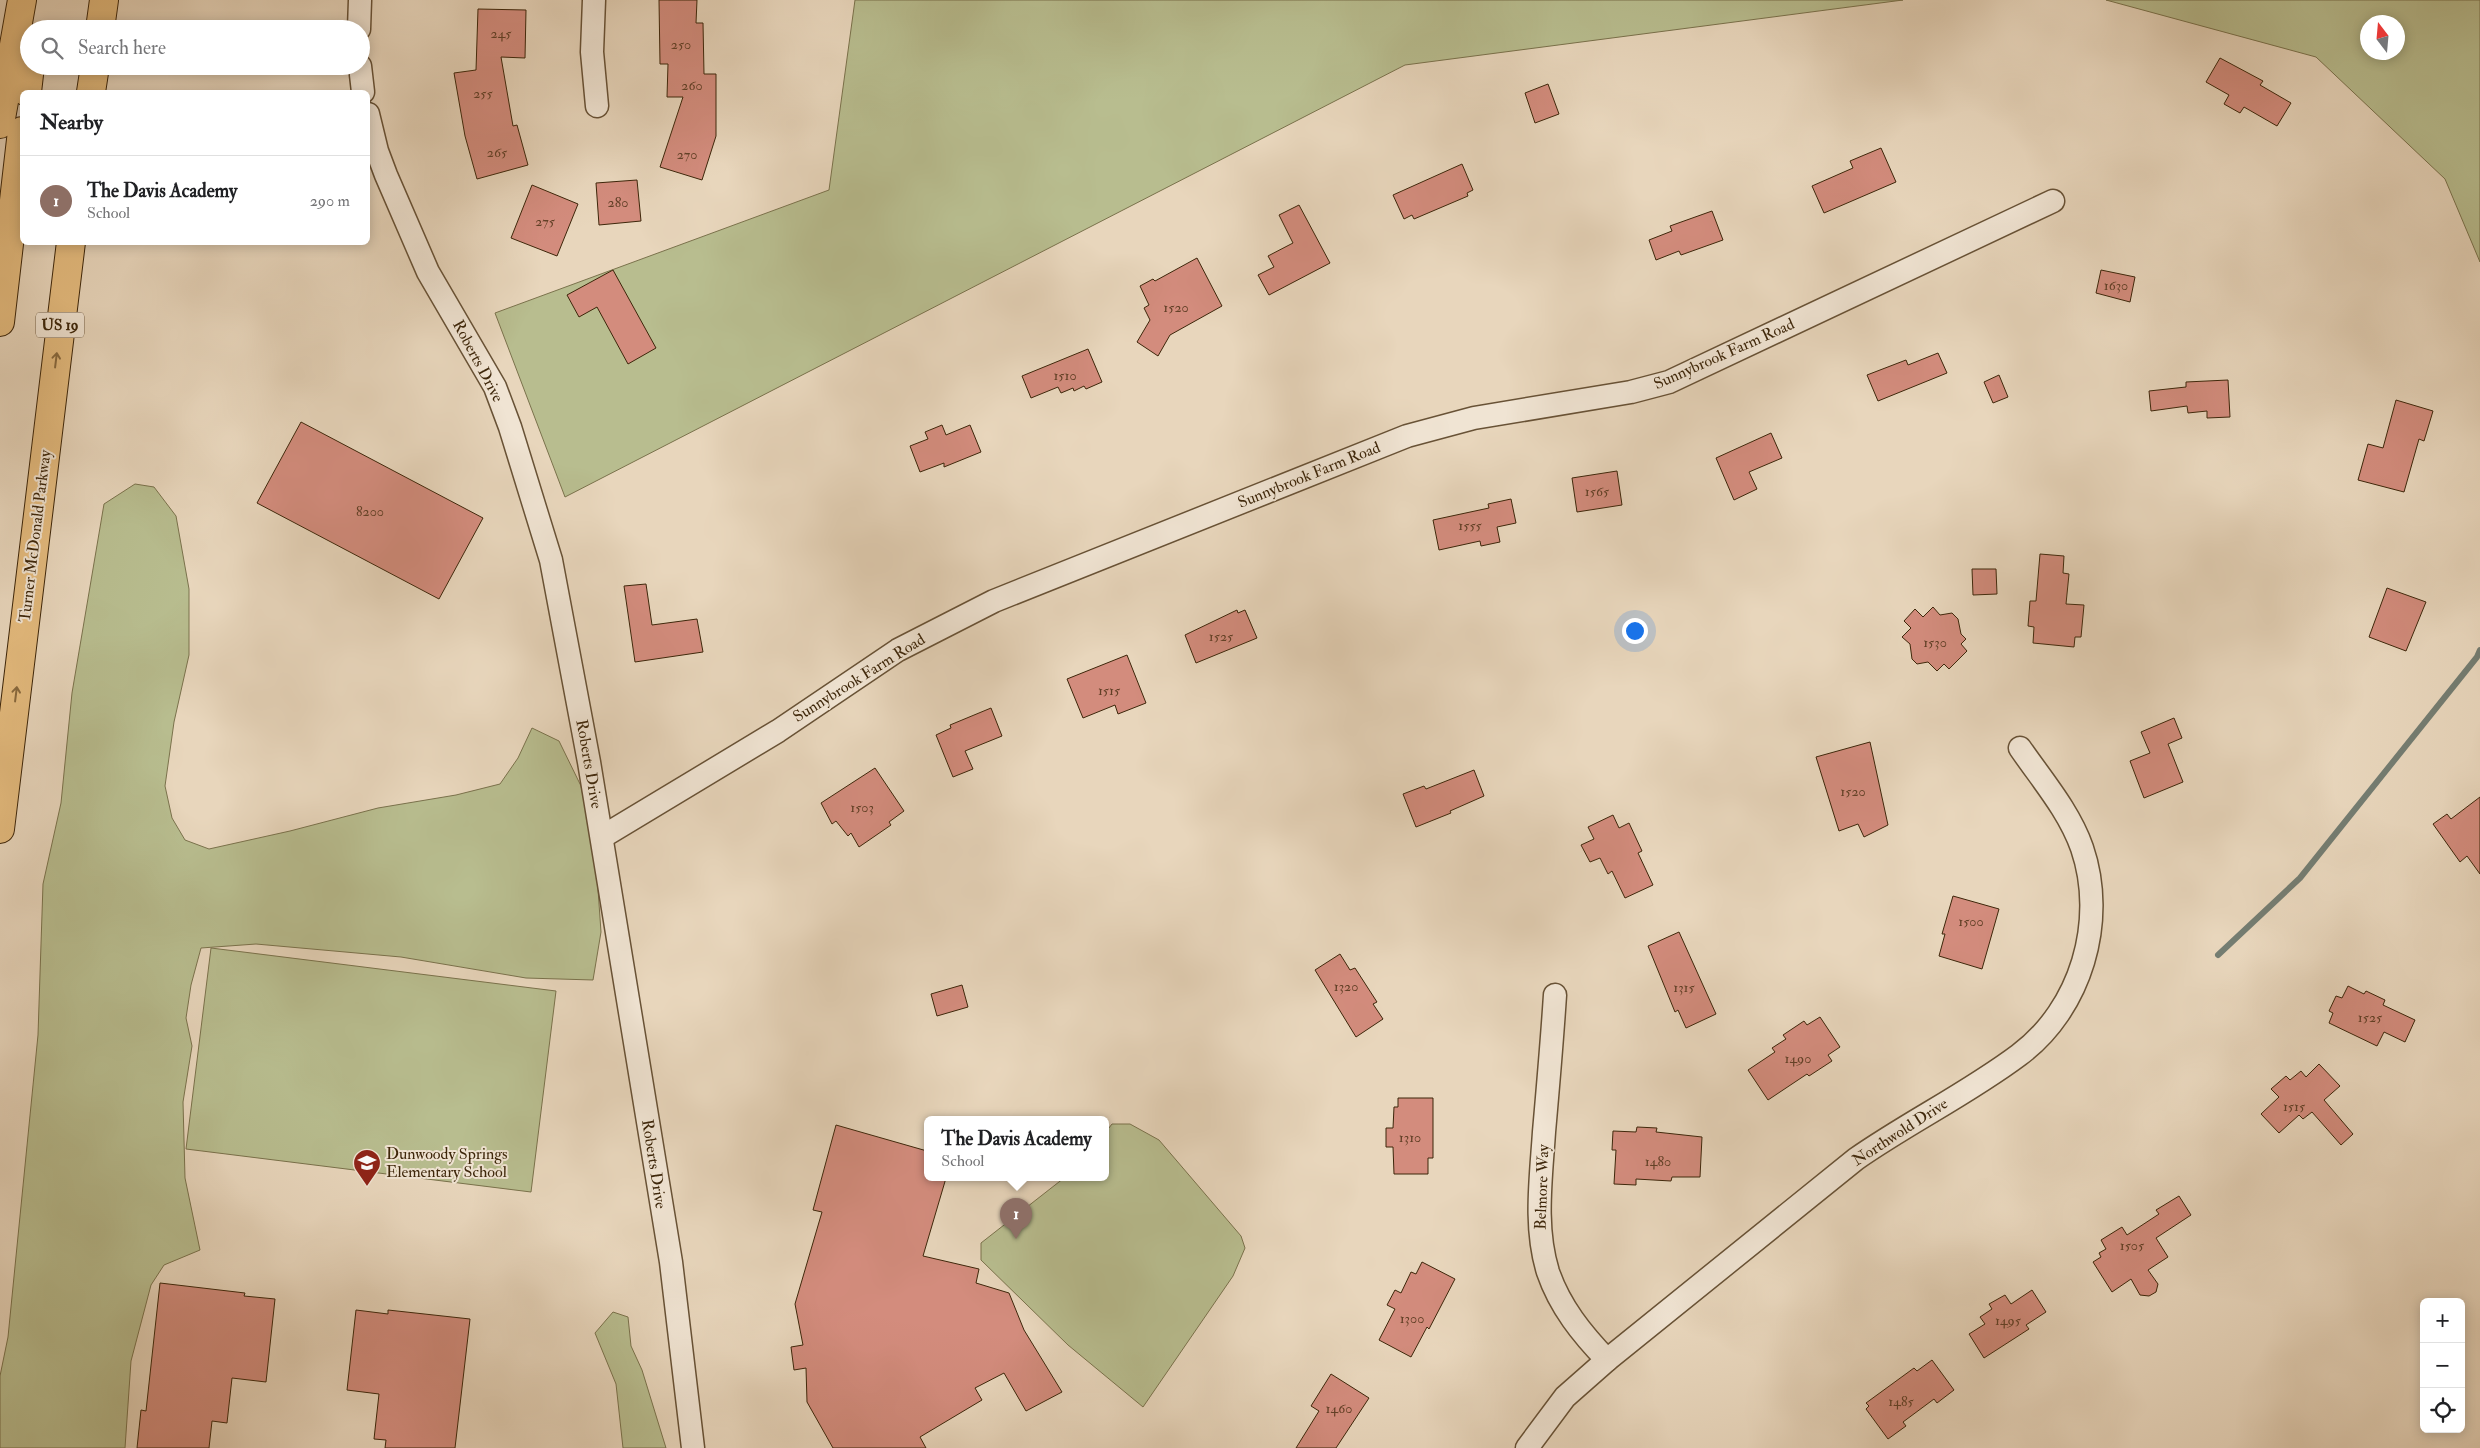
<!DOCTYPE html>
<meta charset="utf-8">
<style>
body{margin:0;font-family:"IM FELL Double Pica",serif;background:#f2f2f2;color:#202124}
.controls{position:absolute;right:15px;bottom:15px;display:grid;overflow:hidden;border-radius:8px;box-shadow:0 2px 12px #0003}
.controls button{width:45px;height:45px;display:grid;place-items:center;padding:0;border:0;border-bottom:1px solid #e0e0e0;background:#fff;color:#202124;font:25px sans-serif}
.compass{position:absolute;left:2360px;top:15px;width:45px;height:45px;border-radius:50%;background:#fff;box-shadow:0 2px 12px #0003;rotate:344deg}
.you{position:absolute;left:1634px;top:630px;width:18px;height:18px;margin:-12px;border:4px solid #fff;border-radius:50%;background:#1a73e8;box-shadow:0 0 0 8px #1a73e833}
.badge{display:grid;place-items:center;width:32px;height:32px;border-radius:50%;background:#0f766e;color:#fff;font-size:16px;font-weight:700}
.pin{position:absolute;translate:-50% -41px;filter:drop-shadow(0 1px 2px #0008)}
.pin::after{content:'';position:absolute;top:26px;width:18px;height:15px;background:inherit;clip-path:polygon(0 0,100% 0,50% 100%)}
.popup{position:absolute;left:924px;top:1116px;width:185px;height:65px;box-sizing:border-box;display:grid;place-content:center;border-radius:8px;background:#fff;filter:drop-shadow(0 1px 4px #0005);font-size:16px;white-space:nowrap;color:#757577}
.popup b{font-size:19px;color:#202124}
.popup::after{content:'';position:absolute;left:50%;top:100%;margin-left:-10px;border:10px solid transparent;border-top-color:#fff}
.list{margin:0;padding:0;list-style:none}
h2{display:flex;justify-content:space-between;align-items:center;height:65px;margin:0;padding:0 20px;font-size:21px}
h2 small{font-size:16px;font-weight:400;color:#757577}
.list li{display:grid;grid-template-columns:32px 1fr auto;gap:15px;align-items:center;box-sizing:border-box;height:90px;padding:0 20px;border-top:1px solid #e0e0e0}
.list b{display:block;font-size:19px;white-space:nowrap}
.list p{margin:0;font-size:16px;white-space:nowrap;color:#757577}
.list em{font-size:16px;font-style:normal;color:#757577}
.icon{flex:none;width:28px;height:28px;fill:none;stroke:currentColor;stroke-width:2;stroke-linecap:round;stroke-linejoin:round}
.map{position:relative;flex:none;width:2480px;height:1448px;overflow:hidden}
.search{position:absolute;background:#fff;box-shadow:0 2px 12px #0003;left:20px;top:20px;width:350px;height:55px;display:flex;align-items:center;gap:12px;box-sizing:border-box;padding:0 18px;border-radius:28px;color:#757577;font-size:19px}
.panel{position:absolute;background:#fff;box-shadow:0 2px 12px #0003;left:20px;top:90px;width:350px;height:155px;border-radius:8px}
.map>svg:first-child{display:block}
</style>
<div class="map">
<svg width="2480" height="1448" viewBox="0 0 2480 1448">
<rect width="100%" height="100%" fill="#e8d6bc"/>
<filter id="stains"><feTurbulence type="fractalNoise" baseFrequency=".004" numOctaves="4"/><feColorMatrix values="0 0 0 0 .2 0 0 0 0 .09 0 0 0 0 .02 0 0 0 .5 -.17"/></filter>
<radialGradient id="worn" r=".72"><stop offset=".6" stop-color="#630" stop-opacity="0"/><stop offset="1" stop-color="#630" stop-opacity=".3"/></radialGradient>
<g fill="#b8bd8f" stroke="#7a724c" fill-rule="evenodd">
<polygon points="855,0 1903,0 1405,65 565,497 495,313 829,190"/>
<path d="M2106,0h374v262l-35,-83 -129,-122zM2368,22h30v30h-30z"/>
<polygon points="135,484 154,487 176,516 189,589 189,655 174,722 165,786 172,818 185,840 209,849 290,831 378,808 456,795 500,784 518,758 532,728 559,741 581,786 596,861 601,932 593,980 526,978 401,957 256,944 201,948 191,985 186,1018 192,1046 183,1102 185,1178 200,1250 164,1265 151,1285 131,1361 125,1448 0,1448 0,1376 8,1337 38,1035 43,884 61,803 72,693 104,504"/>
<polygon points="211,948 556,991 531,1192 186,1149"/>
<polygon points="1112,1124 1130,1124 1159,1140 1241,1236 1245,1248 1233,1276 1143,1407 1068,1345 981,1260 981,1243 1064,1178 1105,1178 1105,1133"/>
<polygon points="613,1312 628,1317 631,1346 642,1370 666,1448 623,1448 616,1384 595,1333"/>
</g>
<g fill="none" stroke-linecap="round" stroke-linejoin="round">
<polyline stroke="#747d72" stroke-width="6" points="2218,955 2300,878 2477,657 2480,650"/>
</g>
<g fill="#d38c7d" stroke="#3d260a">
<polygon points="659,0 697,0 696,23 703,23 704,74 716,74 716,136 702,180 660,167 683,97 667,97 668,64 660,64"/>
<polygon points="478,9 526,10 525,58 501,57 513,126 517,125 528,165 477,179 465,136 454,73 476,70"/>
<polygon points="2220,58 2263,81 2260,85 2291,103 2277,126 2244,107 2240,113 2224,104 2229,95 2206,82"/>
<polygon points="1548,84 1559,114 1535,123 1525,93"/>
<polygon points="1881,148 1896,182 1824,213 1812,186 1853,168 1850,161"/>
<polygon points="1462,164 1473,190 1467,193 1468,196 1414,219 1412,215 1404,219 1393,195"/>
<polygon points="637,180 641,221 599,225 596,183"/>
<polygon points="532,185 578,204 557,256 511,238"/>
<polygon points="1299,205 1330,263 1269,295 1258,275 1274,267 1268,256 1293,243 1279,215"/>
<polygon points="1712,211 1723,240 1681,255 1679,251 1656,260 1649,240 1672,231 1670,226"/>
<polygon points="1197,258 1222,306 1170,335 1158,356 1137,342 1150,320 1144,308 1149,305 1140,286 1153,279 1155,281"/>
<polygon points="613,270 656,348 628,364 597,307 579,317 567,295"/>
<polygon points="2101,270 2135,277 2130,302 2096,293"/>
<polygon points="1088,349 1102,382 1086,389 1084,386 1074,391 1073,388 1061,393 1058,387 1031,398 1022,376"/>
<polygon points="1938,353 1947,373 1878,401 1867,375 1906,360 1908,365"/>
<polygon points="1999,375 2008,397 1993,403 1984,382"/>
<polygon points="2228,380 2230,417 2207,418 2207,411 2188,413 2187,406 2151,411 2149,391 2186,387 2186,382"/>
<polygon points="2396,400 2433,411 2424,441 2419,439 2404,492 2358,480 2368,444 2383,448"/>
<polygon points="301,422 483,518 439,599 257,503"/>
<polygon points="942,425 946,435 970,425 981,452 944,467 944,463 920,472 910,446 928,439 925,432"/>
<polygon points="1771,433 1782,458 1749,472 1757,489 1734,500 1716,458"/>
<polygon points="1617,471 1622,505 1577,512 1572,478"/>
<polygon points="1511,499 1516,523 1497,527 1500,542 1481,546 1480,541 1439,550 1433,520 1489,508 1488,504"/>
<polygon points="2040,554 2064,556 2063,573 2069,574 2066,604 2084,605 2081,637 2075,637 2074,647 2033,643 2034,627 2028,626 2030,601 2036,601"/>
<polygon points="1972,569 1996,569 1997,594 1973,595"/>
<polygon points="646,584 652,625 697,619 703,652 635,662 624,586"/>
<polygon points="2387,588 2426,602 2406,651 2369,637"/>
<polygon points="1933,607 1940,615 1952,613 1958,619 1961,634 1966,639 1961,644 1967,651 1949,669 1944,664 1937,671 1928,662 1917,664 1912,659 1910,644 1902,637 1911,628 1904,621 1915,609 1923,617"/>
<polygon points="1237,610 1238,613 1245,610 1257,638 1196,663 1185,635"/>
<polygon points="1127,655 1146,703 1118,714 1115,705 1083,718 1067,679"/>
<polygon points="991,708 1002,736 965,751 973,769 953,777 936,735 951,728 950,725"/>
<polygon points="2174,718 2182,738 2168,744 2183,782 2144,798 2130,761 2150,753 2141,732"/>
<polygon points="1870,742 1888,825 1864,837 1858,824 1839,831 1816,757"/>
<polygon points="875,768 904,811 889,822 891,825 859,847 851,833 848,836 836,821 832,824 821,803"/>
<polygon points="1474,770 1484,796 1450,811 1451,813 1416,827 1403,794 1424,786 1426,789"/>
<polygon points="2480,797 2480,874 2467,856 2460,862 2433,824 2447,814 2451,819"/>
<polygon points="1613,815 1619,828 1629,823 1642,851 1638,853 1653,885 1625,898 1612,871 1608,874 1600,858 1590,862 1581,845 1594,839 1588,827"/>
<polygon points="1953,896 1999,909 1982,969 1939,956 1945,934 1942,934"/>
<polygon points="1679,932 1716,1014 1686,1028 1678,1010 1675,1012 1648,946"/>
<polygon points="1340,954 1350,970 1355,968 1377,1002 1373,1004 1383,1019 1356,1037 1315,970"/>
<polygon points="962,985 968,1007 937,1016 931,994"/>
<polygon points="2348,986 2364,994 2366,991 2385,1000 2383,1005 2415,1020 2405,1042 2384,1032 2377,1046 2329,1023 2333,1013 2329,1011 2336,996 2342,998"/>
<polygon points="1820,1017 1840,1047 1828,1055 1832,1061 1809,1076 1807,1074 1768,1100 1748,1070 1775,1052 1772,1048 1786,1039 1783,1035 1804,1021 1807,1025"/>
<polygon points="2319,1064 2340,1086 2324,1100 2353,1134 2341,1145 2312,1112 2303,1119 2299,1115 2279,1133 2261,1114 2279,1097 2271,1089 2286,1076 2290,1080 2301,1071 2306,1077"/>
<polygon points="1398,1098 1433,1098 1433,1158 1428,1158 1428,1174 1394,1174 1393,1147 1386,1147 1386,1128 1393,1128 1394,1107 1398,1107"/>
<polygon points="836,1125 927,1151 927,1178 946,1178 923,1256 979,1269 976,1283 1009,1293 1024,1330 1062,1392 1026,1411 1004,1373 975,1388 982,1400 920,1437 926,1448 833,1448 807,1402 806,1368 794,1370 791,1347 803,1345 795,1304 822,1212 813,1210"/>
<polygon points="1637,1127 1657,1128 1656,1132 1702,1137 1700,1177 1672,1177 1671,1181 1636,1179 1636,1185 1614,1184 1616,1150 1612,1150 1613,1131 1636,1132"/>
<polygon points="2179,1196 2191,1215 2156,1238 2168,1257 2148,1270 2158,1284 2156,1292 2149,1296 2140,1295 2131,1279 2112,1292 2093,1262 2101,1257 2099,1253 2106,1249 2101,1240 2122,1227 2127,1235 2159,1214 2156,1210"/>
<polygon points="1422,1262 1455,1279 1429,1329 1427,1327 1411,1357 1379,1340 1395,1309 1387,1305 1395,1290 1401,1293 1411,1272 1416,1274"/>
<polygon points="160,1283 245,1293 244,1296 275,1299 266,1382 232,1378 227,1423 212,1421 209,1448 137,1448 141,1410 146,1411"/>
<polygon points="2032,1290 2046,1312 2026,1325 2029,1329 1984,1358 1969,1334 1985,1324 1980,1317 1992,1309 1989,1304 2005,1295 2011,1304"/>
<polygon points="356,1310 388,1314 388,1310 470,1319 455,1448 385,1448 386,1440 374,1439 379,1394 347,1390"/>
<polygon points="1932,1360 1954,1390 1937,1403 1934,1399 1903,1422 1906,1426 1888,1439 1866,1409 1869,1406 1866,1403 1914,1368 1917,1371"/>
<polygon points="1331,1374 1369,1398 1336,1448 1296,1448 1319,1411 1311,1406"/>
</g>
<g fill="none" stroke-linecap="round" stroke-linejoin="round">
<defs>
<g id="minor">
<polyline points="594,0 592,52 597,106"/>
<polyline points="359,29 360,0"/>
<polyline points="360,66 363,92"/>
<polyline points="368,114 377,151 386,175 428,272 495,387 510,427 551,560 589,762 671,1262 693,1448"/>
<polyline points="602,837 778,731 898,650 994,601 1407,436 1474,418 1631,392 1669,382 2053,201"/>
<path d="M1555,995c-3,46 -7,92 -11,137 -3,47 -10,95 4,140 12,35 34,62 59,88"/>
<path d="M1527,1448l38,-51 42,-37 249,-201c53,-37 111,-65 163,-104 62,-46 88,-134 63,-207 -13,-37 -40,-68 -62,-100"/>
</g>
<g id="highway">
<polyline points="100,29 104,0"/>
<polyline points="27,92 30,66"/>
<polyline points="91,92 95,66"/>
<polyline points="0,124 22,0"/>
<polyline points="0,322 22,131"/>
<polyline points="0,829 71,242"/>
</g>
</defs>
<use href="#minor" stroke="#685236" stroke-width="25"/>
<use href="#highway" stroke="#3d260a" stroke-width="30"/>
<use href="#minor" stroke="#f0e4d3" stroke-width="22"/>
<use href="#highway" stroke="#e4bb7e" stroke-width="28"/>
</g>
<defs><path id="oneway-shaft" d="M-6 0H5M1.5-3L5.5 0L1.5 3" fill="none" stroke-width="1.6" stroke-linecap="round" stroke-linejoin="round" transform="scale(1.25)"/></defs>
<g stroke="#88693e">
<use href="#oneway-shaft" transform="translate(56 360) rotate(-83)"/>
<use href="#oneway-shaft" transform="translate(16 694) rotate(-83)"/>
</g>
<defs>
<symbol id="school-pin" viewBox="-11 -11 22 30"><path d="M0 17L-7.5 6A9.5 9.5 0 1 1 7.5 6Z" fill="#8f2418" stroke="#f0e4d3"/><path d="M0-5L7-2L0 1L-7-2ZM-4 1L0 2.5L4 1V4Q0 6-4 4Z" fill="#fff"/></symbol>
</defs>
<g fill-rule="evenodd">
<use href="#school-pin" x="351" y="1147" width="32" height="43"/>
</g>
<g text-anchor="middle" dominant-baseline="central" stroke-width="4" stroke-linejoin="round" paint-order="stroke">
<g font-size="14" fill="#624027">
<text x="501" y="33">245</text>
<text x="681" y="44">250</text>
<text x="692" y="85">260</text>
<text x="483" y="93">255</text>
<text x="497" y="152">265</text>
<text x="687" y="154">270</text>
<text x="618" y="202">280</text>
<text x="545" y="221">275</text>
<text x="2116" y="285">1630</text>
<text x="1176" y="307">1520</text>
<text x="1065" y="375">1510</text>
<text x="1597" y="491">1565</text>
<text x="370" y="511">8200</text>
<text x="1470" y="525">1555</text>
<text x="1221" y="636">1525</text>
<text x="1935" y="642">1530</text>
<text x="1109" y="690">1515</text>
<text x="1853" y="791">1520</text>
<text x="862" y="807">1503</text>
<text x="1971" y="921">1500</text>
<text x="1346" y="986">1320</text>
<text x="1684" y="987">1315</text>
<text x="2370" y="1017">1525</text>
<text x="1798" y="1058">1490</text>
<text x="2294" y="1106">1515</text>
<text x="1410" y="1137">1310</text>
<text x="1658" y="1161">1480</text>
<text x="2132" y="1245">1505</text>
<text x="1412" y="1318">1300</text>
<text x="2008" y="1320">1495</text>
<text x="1901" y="1401">1485</text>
<text x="1339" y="1408">1460</text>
</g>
<rect fill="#f0e4d3" stroke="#735f46" stroke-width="1" x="36" y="312.5" width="48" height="25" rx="4"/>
<g font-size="15" font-weight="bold" fill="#3d260a">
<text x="60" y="325">US 19</text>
</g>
<g font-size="16" fill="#3d260a" stroke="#f0e4d3">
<text transform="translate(1724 354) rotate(-24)">Sunnybrook Farm Road</text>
<text transform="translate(478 361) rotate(62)">Roberts Drive</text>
<text transform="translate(1309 475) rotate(-22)">Sunnybrook Farm Road</text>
<text transform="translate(35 536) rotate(-83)">Turner McDonald Parkway</text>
<text transform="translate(859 678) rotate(-32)">Sunnybrook Farm Road</text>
<text transform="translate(589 764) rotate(80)">Roberts Drive</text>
<text transform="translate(1900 1132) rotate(-33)">Northwold Drive</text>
<text transform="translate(654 1164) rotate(81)">Roberts Drive</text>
<text transform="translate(1542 1187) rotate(-88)">Belmore Way</text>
</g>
<g font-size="16" fill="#3d260a" stroke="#f0e4d3" text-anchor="start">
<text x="386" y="1154">Dunwoody Springs<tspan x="386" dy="18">Elementary School</tspan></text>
</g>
</g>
<rect width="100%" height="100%" filter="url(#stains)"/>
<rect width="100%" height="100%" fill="url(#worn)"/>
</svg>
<div class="controls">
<button>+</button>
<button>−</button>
<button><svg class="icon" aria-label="locate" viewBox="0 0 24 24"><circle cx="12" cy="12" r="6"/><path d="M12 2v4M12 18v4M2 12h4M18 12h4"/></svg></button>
</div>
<svg class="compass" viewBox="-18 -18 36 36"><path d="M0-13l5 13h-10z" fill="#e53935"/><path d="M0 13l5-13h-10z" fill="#757577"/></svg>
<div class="you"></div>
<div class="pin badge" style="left:1016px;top:1239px;background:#8d6e63">1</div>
<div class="popup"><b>The Davis Academy</b>School</div>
<div class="search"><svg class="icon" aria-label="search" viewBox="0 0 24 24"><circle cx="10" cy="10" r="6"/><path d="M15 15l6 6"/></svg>Search here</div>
<section class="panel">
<h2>Nearby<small></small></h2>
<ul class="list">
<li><span class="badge" style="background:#8d6e63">1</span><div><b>The Davis Academy</b><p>School</p></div><em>290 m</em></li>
</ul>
</section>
</div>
